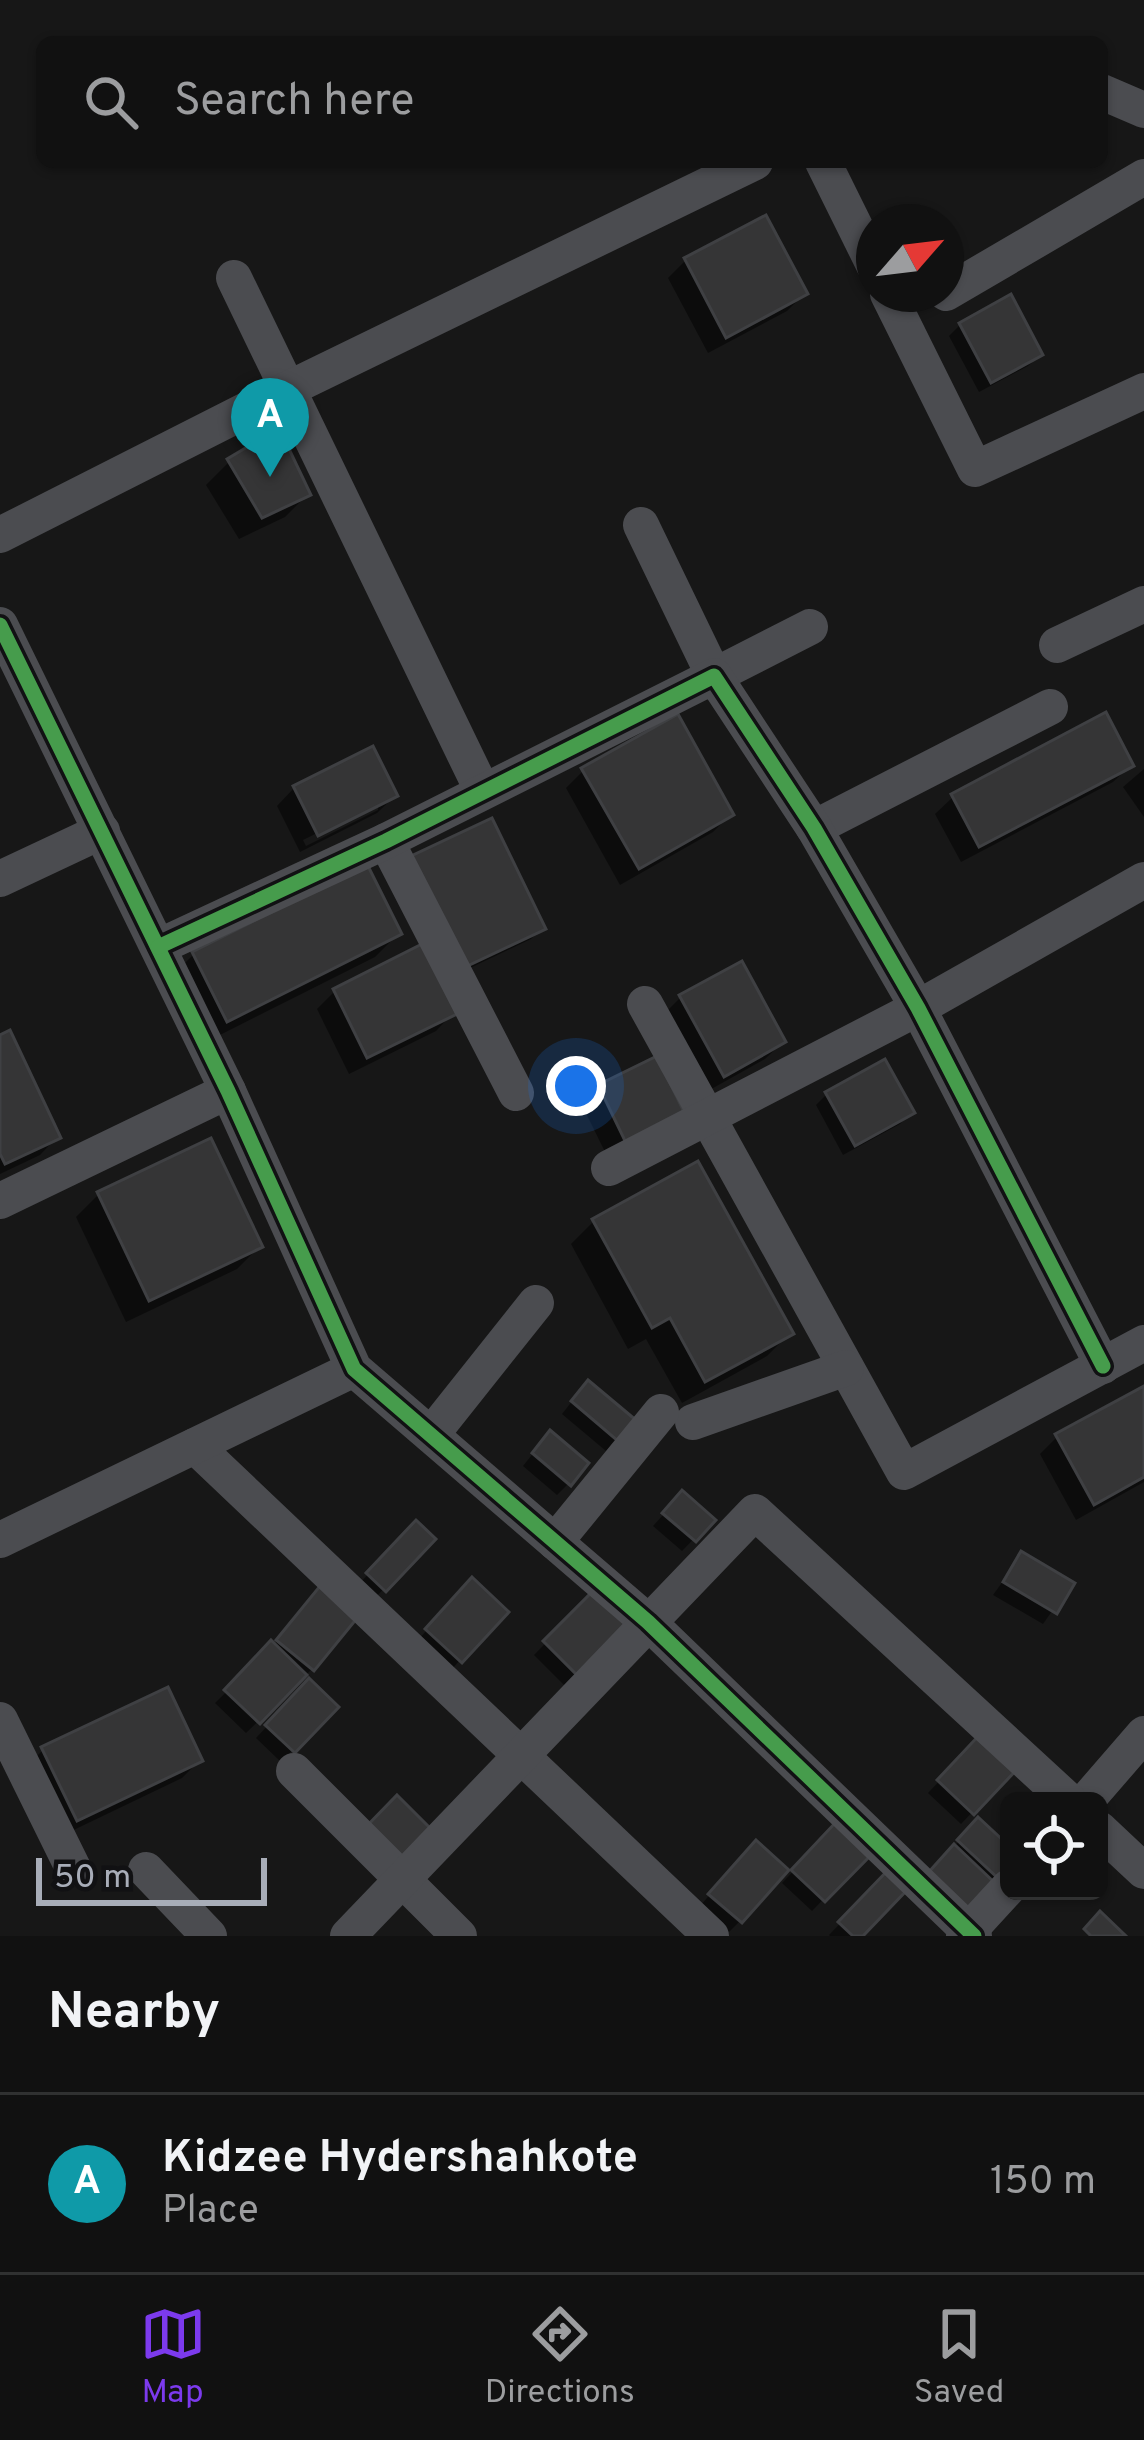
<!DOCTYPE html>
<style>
body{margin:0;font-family:Overpass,sans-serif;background:#1a1a1a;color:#f1f3f6}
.controls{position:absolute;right:36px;bottom:36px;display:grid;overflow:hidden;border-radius:18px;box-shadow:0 3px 9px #0004}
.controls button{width:108px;height:108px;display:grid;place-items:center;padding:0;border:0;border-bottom:3px solid #303131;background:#111;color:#f1f3f6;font:60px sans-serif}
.compass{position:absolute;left:856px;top:204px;width:108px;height:108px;border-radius:50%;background:#111;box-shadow:0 3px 9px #0004;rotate:62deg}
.scale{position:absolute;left:36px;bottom:30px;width:231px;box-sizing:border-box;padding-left:12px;border:6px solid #a8adb8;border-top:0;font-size:33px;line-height:42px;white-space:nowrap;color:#a8adb8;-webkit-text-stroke:9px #111113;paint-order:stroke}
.you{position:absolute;left:576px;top:1086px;width:42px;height:42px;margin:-30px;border:9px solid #fff;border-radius:50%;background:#1a73e8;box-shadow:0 0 0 18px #1a73e833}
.badge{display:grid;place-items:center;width:78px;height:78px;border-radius:50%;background:#7c3aed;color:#fff;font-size:39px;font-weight:700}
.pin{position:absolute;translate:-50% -99px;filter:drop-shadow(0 3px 6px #0008)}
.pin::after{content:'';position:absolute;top:63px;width:42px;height:36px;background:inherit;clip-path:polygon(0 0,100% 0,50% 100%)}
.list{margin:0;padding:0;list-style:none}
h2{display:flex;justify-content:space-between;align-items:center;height:156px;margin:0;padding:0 48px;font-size:51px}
h2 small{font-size:39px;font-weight:400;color:#9c9d9f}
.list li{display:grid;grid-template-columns:78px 1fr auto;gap:36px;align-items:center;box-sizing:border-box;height:180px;padding:0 48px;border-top:3px solid #303131}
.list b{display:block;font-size:45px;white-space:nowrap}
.list p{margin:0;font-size:39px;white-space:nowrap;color:#9c9d9f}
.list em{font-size:39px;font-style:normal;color:#9c9d9f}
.icon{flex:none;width:66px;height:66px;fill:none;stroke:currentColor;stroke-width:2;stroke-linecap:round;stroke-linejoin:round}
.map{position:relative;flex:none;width:1144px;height:1936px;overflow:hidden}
.search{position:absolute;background:#111;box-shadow:0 3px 9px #0004;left:36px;right:36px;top:36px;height:132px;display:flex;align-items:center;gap:30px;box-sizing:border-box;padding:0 42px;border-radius:18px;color:#9c9d9f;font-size:45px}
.sheet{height:336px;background:#111}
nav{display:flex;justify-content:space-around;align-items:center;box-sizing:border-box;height:168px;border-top:3px solid #303131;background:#111;font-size:33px;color:#9c9d9f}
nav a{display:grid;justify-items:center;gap:6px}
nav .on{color:#7c3aed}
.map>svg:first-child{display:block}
</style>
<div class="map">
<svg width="1144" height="1936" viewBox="0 0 1144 1936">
<rect width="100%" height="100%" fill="#171717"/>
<g fill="#0007" fill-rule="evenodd">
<polygon points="686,260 804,294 787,311 708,353 668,278"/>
<polygon points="960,325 1040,355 1028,366 979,392 949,336"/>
<polygon points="229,462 308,494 285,517 239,539 206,485"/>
<polygon points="1131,765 1113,782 961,862 935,814 953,797"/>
<polygon points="1144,769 1144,817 1123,787"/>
<polygon points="583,771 730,815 713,832 620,885 566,788"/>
<path d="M294,788l101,8 -18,17 -77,39 -23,-46zM378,803v7l-72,36 -3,-6z"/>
<polygon points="400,871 542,928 531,939 449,978"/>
<polygon points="398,934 375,957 204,1043 171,977 194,954"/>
<polygon points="335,991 453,1013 436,1031 349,1074 317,1009"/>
<polygon points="681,997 783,1042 765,1059 706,1092 663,1015"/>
<polygon points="0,1038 57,1137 40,1155 0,1174"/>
<polygon points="600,1087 684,1117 610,1162 582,1105"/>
<polygon points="827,1094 911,1112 900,1124 843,1155 816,1105"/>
<polygon points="99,1194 260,1246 237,1269 126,1322 76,1217"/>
<polygon points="594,1221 790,1333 767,1356 682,1403 646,1339 628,1349 571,1244"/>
<polygon points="1144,1389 1144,1482 1076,1520 1040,1454 1057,1437"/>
<polygon points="577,1395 617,1440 606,1451 562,1414"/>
<polygon points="539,1446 568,1484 557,1495 523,1466"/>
<polygon points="682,1494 712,1520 682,1551 653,1526"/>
<polygon points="416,1524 432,1539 372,1601 357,1586"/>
<polygon points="1022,1555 1071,1584 1043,1624 993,1595"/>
<polygon points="472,1581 505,1612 449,1672 416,1642"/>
<polygon points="596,1592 630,1627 568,1689 534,1655"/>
<polygon points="309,1601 312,1669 246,1733 215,1703 273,1646"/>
<polygon points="309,1682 335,1707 281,1762 256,1738"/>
<polygon points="984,1734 1017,1765 961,1824 928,1793"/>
<polygon points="43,1750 199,1761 182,1778 59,1837 26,1767"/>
<polygon points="978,1821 1009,1850 1009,1866 956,1921 948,1853"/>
<polygon points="836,1827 866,1855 812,1911 782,1883"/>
<polygon points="745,1855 740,1921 729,1932 699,1907"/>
<polygon points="888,1874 859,1936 830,1936 829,1935"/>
</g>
<g fill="#353536" stroke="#3f4043" stroke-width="3">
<polygon points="766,215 808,294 726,338 684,258"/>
<polygon points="1011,294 1043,355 991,383 959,323"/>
<polygon points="279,428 311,495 262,518 227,459"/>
<polygon points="1106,712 1134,766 979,847 951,794"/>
<polygon points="678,714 734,815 639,869 581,768"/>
<polygon points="373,746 398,796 318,836 293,786"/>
<polygon points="492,818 546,929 461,969 409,857"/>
<polygon points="367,864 402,934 227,1022 192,952"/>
<polygon points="422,944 457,1014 367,1058 333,989"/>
<polygon points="742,961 786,1042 724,1077 679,995"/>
<polygon points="10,1030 61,1138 5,1164 0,1154 0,1035"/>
<polygon points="657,1056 687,1118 628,1147 598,1085"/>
<polygon points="885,1059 915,1113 855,1146 825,1092"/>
<polygon points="211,1138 263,1247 149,1301 97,1192"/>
<polygon points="698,1161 794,1334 705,1382 670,1318 652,1328 592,1219"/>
<polygon points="588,1380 637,1421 619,1442 571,1401"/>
<polygon points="1144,1386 1144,1477 1094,1505 1055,1434"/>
<polygon points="550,1430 589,1463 571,1486 532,1453"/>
<polygon points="682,1490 716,1520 696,1542 662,1513"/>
<polygon points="416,1520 436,1539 386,1592 366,1573"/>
<polygon points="1021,1551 1075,1583 1057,1614 1003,1582"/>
<polygon points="472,1577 509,1612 462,1663 425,1629"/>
<polygon points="320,1586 358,1617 314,1671 276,1640"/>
<polygon points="596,1588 634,1627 582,1680 543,1641"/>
<polygon points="271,1640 307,1675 260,1724 224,1690"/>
<polygon points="309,1678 339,1707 295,1753 265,1725"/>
<polygon points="168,1687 203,1761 77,1821 41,1747"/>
<polygon points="984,1730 1021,1765 974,1815 937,1780"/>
<polygon points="397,1795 435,1833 400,1868 362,1831"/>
<polygon points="978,1817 1009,1846 1009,1870 1000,1880 957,1840"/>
<polygon points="836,1822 871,1855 825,1902 791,1870"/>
<polygon points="756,1840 789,1870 742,1923 708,1894"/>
<polygon points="954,1844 996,1884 969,1912 928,1873"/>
<polygon points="888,1870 908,1889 863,1936 853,1936 838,1922"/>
<polygon points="1100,1911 1126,1936 1091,1936 1084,1929"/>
</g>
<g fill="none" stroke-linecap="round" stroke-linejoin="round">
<g stroke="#4b4c50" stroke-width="36">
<polyline points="1102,92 1144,110"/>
<polyline points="823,162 874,265"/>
<polyline points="234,278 482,790"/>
<polyline points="946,293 1144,177"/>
<polyline points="888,294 975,469 1144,391"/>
<polyline points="641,525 714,676 810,627"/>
<polyline points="0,535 288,389 755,162"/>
<polyline points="0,625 228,1091 354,1369 648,1622 974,1936"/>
<polyline points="1057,645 1144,604"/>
<polyline points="814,828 1050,707"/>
<polyline points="386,841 516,1093"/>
<polyline points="0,879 102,831"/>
<polyline points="158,947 386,841 714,676 814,828 918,1008 1103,1366"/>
<polyline points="645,1004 904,1472 1144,1343"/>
<polyline points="609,1168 918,1008 1144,880"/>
<polyline points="0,1201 228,1091"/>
<polyline points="693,1422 846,1368"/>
<polyline points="431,1435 536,1303"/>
<polyline points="195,1446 711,1936"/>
<polyline points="0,1540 354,1369"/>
<polyline points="555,1542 661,1412"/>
<polyline points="0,1720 73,1868"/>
<polyline points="294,1771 459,1936"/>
<polyline points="1086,1801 1144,1734"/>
<polyline points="1099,1829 1144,1871"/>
<polyline points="146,1870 209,1936"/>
<polyline points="348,1936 755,1512 1069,1801"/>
<polyline points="964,1936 1009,1887"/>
</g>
<defs>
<g id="cycleway">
<polyline points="0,625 228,1091 354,1369 648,1622 974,1936"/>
<polyline points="158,947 386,841 714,676 814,828 918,1008 1103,1366"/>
</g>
</defs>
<use href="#cycleway" stroke="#111113" stroke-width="22"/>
<use href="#cycleway" stroke="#469c4c" stroke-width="15"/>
</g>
</svg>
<div class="controls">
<button><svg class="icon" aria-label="locate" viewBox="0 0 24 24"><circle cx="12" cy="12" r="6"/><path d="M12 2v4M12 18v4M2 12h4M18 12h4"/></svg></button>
</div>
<svg class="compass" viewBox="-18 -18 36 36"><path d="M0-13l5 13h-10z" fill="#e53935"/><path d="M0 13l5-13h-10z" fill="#9c9d9f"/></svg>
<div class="scale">50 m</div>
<div class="you"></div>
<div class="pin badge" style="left:270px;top:477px;background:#0f9aa8">A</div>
<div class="search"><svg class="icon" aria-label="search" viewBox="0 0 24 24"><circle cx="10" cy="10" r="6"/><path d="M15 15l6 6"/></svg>Search here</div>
</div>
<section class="sheet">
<h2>Nearby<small></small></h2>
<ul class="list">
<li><span class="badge" style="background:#0f9aa8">A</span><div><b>Kidzee Hydershahkote</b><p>Place</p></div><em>150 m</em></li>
</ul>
</section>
<nav>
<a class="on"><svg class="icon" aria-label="map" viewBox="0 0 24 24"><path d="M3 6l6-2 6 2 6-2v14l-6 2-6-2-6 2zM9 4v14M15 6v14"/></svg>Map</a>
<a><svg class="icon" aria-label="directions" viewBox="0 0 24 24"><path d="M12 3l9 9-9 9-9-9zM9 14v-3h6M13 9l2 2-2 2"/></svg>Directions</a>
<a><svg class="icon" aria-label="saved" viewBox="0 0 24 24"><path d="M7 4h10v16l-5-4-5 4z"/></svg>Saved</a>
</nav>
